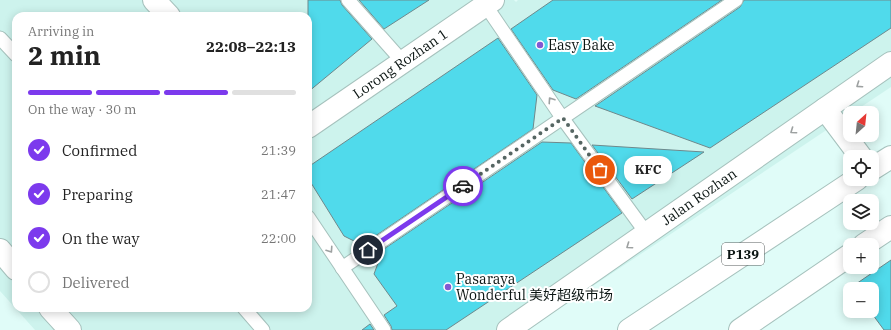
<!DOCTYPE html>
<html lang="en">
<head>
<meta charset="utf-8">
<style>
	body { margin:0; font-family:"IBM Plex Serif","Noto Sans SC",serif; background:#f2f2f2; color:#222; height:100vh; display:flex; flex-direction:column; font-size:15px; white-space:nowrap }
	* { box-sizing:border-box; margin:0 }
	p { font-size:13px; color:#767676 }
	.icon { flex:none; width:22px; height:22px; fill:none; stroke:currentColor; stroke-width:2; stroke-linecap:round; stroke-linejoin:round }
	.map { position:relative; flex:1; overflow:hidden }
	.details { position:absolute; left:12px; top:12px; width:300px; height:300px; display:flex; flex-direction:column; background:#fff; border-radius:12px; box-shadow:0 2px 10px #0003 }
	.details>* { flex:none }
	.needle { width:26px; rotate:27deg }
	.fabs { position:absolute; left:843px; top:106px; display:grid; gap:8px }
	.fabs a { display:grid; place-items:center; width:36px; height:36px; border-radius:8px; background:#fff; box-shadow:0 2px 10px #0003; font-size:20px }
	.pin { position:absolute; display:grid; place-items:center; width:34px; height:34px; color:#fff; margin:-17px; border:2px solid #fff; border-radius:50%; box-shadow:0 1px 4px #0007 }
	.courier { position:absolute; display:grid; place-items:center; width:40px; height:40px; margin:-20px; border:3px solid #7c3aed; border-radius:50%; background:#fff; color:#222; box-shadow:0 1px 5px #0007 }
	.bubble { position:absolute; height:28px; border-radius:12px; background:#fff; box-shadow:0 2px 10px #0003; font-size:13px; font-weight:700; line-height:28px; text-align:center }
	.headline em { font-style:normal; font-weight:700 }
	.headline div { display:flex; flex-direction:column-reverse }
	.headline { display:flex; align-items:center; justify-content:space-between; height:68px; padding:0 16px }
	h1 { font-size:26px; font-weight:700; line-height:30px }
	.bar { display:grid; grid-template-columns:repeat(4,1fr); gap:6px 4px; align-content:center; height:48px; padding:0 16px }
	.bar i { height:5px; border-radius:3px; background:#e0e0e0 }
	.bar .selected { background:#7c3aed }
	.bar p { grid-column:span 4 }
	ol { padding:0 16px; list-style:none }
	li { display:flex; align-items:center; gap:12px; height:44px }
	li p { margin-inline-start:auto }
	li .icon { padding:4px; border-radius:50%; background:#7c3aed; color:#fff; stroke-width:4 }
	li:last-child { color:#767676 }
	li i { width:22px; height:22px; border:2px solid #e0e0e0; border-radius:50% }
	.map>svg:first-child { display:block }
</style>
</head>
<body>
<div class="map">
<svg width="891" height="330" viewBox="0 0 891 330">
	<rect width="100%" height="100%" fill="#e0fcf8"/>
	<!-- built -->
	<path fill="#cdf3ed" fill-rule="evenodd" d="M0,0H514L516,2L518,0H891V87L527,330H35L0,291ZM16,16H308V308H16Z"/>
	<!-- building -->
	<g fill="#50daeb" stroke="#6e898c">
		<polygon points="308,0 340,0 342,5 372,39 308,92"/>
		<polygon points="359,0 429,0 384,29"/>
		<polygon points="553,0 722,0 576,99 553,90 511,29"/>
		<polygon points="744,0 891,0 891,28 710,148 595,106 740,7"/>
		<polygon points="498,38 537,95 533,129 362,245 344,236 308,178 308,167"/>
		<polygon points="542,142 571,143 622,213 446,330 392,330 391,326 384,315 397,306 374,274 381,255 378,253"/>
		<polygon points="592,145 704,152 632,199"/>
		<polygon points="891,260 891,330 884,330 870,311 872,311 872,289 855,289 853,286"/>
		<polygon points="370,324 374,330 362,330"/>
	</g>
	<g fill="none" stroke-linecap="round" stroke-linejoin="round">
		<!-- lane casing -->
		<g stroke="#a6c2bd" stroke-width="15">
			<g id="lane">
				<polyline points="348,0 403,62"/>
				<polyline points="486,6 563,119 647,234"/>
				<polyline points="0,38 16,55"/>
				<polyline points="308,217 384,330"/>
				<polyline points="342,268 736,0"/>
				<polyline points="244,308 263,330"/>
			</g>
		</g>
		<!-- street casing -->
		<g stroke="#a6c2bd" stroke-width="24">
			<g id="street">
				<polyline points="154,0 169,16"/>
				<polyline points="825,109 861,157"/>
				<path id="s1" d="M308,127L493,0"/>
				<polyline points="864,245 891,227"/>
				<polyline points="0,250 16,269"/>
				<polyline points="50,308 70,330"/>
				<path id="s2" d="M508,330L891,63"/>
				<polyline points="740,330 850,255"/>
			</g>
		</g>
		<!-- primary casing -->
		<g stroke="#a6c2bd" stroke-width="24">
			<g id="primary">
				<polyline points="872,169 891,157"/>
				<polyline points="629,330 857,179"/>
			</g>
		</g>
		<!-- lane -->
		<use href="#lane" stroke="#fff" stroke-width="13"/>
		<!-- street -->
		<use href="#street" stroke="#fff" stroke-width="22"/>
		<!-- primary -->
		<use href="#primary" stroke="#fff" stroke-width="22"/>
	</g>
	<!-- one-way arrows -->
	<defs><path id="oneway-chevron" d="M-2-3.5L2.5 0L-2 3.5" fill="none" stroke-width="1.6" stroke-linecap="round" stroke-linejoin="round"/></defs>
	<g stroke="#9da1a1">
		<use href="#oneway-chevron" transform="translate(859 85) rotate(146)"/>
		<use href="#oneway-chevron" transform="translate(551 100) rotate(-124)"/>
		<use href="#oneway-chevron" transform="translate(793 131) rotate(145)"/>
		<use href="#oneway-chevron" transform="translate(629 246) rotate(145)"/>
		<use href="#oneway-chevron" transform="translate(330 250) rotate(56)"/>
	</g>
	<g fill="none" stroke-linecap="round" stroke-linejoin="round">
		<!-- done -->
		<polyline stroke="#566663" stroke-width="4" stroke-dasharray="0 7.2" points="463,186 563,118 600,170"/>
		<!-- route -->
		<polyline stroke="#7c3aed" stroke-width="5" points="368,250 463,186"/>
	</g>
	<!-- markers -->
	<g fill="#8259d2" stroke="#fff" stroke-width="1.5">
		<circle cx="540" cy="45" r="4"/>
		<circle cx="448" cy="287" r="4"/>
	</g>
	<g text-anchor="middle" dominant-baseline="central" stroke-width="4" stroke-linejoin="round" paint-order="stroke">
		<!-- shield labels -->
		<rect fill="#fff" stroke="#545b5a" stroke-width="1" x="722" y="243" width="42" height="22" rx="3"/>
		<g font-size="13" font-weight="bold" fill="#0b1513">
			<text x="743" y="254">P139</text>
		</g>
		<!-- poi labels -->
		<g font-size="14" fill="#0b1513" stroke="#fff" text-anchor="start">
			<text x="548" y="45">Easy Bake</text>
			<text x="456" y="279">Pasaraya<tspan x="456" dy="16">Wonderful 美好超级市场</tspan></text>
		</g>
		<!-- street labels -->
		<g font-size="14" fill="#0b1513" stroke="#fff">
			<text stroke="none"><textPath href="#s1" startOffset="112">Lorong Rozhan 1</textPath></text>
			<text stroke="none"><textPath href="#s2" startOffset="233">Jalan Rozhan</textPath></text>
		</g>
	</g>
</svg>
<div class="fabs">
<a><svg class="needle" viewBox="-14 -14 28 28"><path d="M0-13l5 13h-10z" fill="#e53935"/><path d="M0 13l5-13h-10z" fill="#767676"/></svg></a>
<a><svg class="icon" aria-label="locate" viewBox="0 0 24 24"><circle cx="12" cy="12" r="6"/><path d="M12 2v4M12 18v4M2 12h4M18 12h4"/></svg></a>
<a><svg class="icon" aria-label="layers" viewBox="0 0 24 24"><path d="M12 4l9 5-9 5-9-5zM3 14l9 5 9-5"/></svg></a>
<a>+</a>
<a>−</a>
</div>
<div class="pin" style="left:600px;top:170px;background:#ea580c"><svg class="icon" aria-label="bag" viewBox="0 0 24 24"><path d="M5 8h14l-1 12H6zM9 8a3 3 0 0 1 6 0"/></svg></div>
<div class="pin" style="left:368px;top:250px;background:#1f2937"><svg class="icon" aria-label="home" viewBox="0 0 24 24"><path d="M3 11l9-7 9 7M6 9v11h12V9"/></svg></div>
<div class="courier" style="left:463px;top:186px"><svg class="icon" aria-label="car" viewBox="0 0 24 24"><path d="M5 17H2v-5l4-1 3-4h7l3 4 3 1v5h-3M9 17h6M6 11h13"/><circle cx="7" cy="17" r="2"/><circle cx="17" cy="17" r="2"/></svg></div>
<div class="bubble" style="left:624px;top:156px;width:48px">KFC</div>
<section class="details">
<div class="headline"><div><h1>2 min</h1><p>Arriving in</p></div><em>22:08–22:13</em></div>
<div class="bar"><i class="selected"></i><i class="selected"></i><i class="selected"></i><i></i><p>On the way · 30 m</p></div>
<ol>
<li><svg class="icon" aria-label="check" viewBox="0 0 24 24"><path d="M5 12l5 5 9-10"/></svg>Confirmed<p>21:39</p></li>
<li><svg class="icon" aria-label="check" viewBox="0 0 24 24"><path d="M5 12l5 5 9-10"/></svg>Preparing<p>21:47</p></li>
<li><svg class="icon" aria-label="check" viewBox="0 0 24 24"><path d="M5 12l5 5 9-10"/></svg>On the way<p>22:00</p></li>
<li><i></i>Delivered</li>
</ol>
</section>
</div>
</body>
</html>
